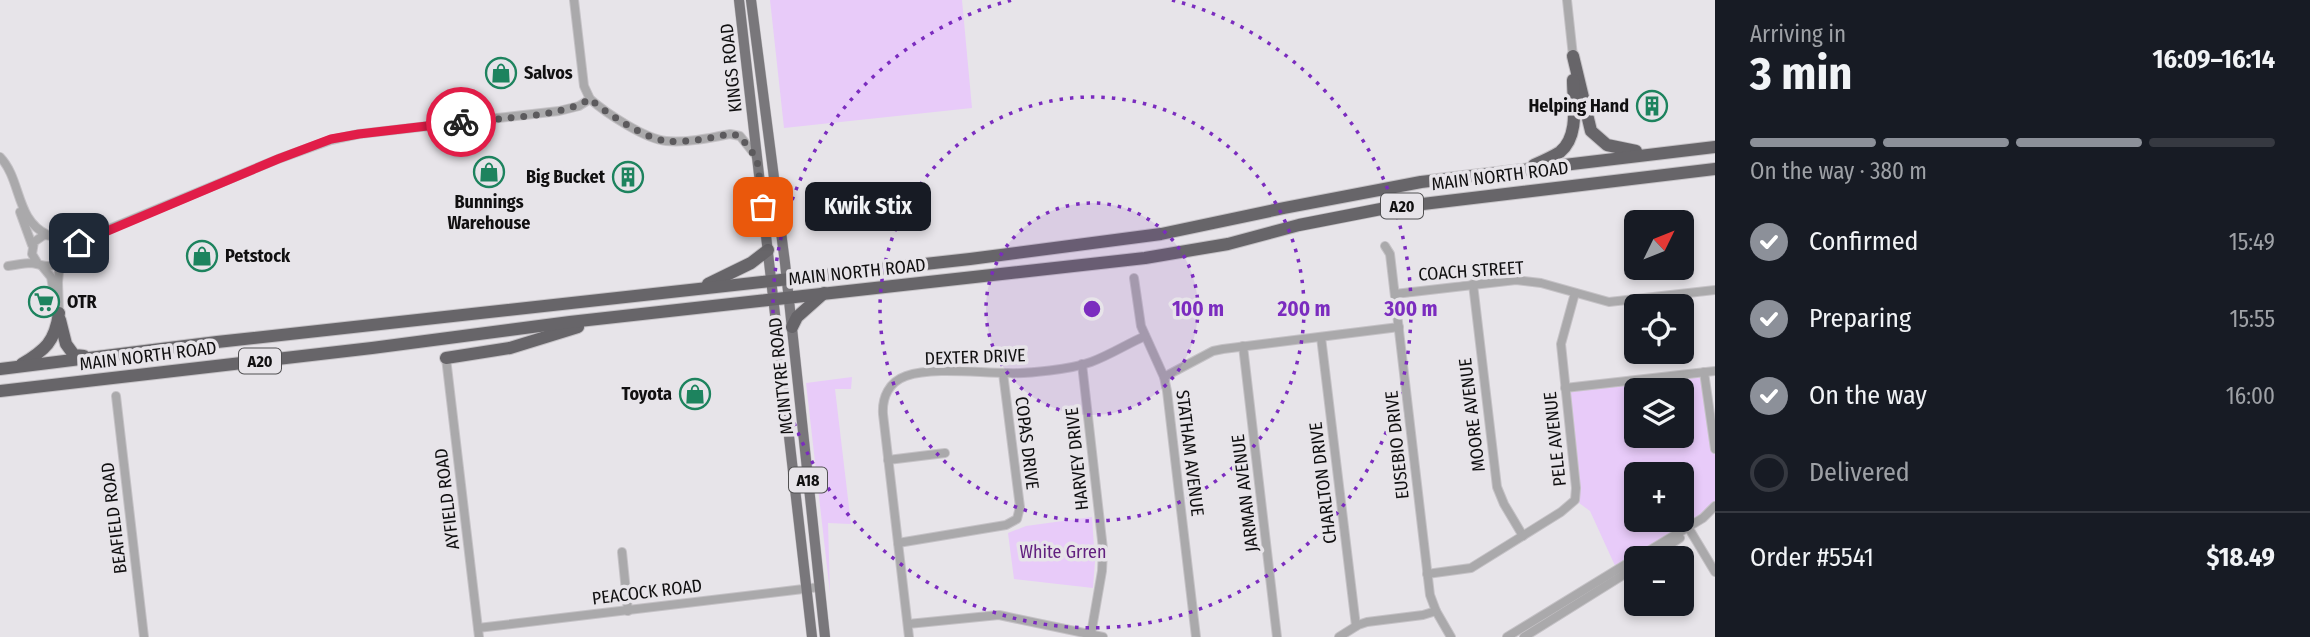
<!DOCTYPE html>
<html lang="en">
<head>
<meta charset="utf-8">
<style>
	body { margin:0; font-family:"Fira Sans Condensed",sans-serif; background:#242831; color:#f1f3f6; height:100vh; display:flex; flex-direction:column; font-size:26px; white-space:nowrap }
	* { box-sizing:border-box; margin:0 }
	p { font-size:23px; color:#9ea1a6 }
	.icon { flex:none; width:38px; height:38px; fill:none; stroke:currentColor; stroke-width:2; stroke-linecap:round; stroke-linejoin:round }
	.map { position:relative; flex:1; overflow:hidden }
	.panel { display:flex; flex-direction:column; background:#171b24; width:595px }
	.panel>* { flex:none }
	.needle { width:46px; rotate:47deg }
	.controls { position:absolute; left:1624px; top:210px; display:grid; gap:14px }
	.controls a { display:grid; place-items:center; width:70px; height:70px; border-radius:10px; background:#171b24; box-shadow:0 4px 10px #0003; font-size:35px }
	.pin { position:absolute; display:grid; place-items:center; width:60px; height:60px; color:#fff; margin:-30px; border-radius:14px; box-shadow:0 4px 10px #0006 }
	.courier { position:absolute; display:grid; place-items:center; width:70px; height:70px; margin:-35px; border:5px solid #e11d48; border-radius:50%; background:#fff; color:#222; box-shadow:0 2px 9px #0007 }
	.bubble { position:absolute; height:49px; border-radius:10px; background:#171b24; box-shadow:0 4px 10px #0003; font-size:23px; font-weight:700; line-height:49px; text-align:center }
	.summary em { font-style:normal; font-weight:700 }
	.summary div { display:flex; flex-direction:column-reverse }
	.summary { display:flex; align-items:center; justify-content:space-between; height:119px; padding:0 35px }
	h1 { font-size:46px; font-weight:700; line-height:52px }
	.bar { display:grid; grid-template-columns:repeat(4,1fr); gap:10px 7px; align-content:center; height:84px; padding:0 35px }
	.bar i { height:9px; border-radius:5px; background:#363941 }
	.bar .current { background:#8c9099 }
	.bar p { grid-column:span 4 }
	.line { display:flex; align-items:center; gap:18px; padding:0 35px; border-top:2px solid #363941 }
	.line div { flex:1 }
	ol { padding:0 35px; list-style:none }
	li { display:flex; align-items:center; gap:21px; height:77px }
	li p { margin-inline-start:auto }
	li .icon { padding:7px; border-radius:50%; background:#8c9099; color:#fff; stroke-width:4 }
	li:last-child { color:#9ea1a6 }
	li i { width:38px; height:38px; border:4px solid #363941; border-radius:50% }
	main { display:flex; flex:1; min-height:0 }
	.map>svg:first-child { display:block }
</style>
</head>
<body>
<main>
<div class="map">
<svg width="1715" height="637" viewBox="0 0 1715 637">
	<rect width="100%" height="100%" fill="#e7e4e9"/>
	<!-- green -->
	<g fill="#e8cbf9" fill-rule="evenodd">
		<polygon points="770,0 962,0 972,108 784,128"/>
		<path d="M1704,372L1715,449V506L1617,570L1590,511L1575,500L1565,388ZM1636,390H1682V436H1636ZM1636,474H1682V520H1636Z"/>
		<polygon points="852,377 851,389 835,389 851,524 828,523 830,593 806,383"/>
		<polygon points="1092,517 1095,561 1093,588 1014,579 1008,533 1026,526"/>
	</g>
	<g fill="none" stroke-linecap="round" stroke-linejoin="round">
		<!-- minor casing -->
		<g stroke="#c5c2c6" stroke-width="10">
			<g id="minor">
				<polyline points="574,0 584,86 590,99"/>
				<polyline points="1567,0 1573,56"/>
				<path d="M0,157C22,180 15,220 48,235"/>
				<polyline points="20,212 32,245"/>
				<path d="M57,238H79L99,233L278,159L331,140L359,134L559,111L579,106L590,99C606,113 645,139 666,141C686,143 710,138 730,134L740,136L756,156"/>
				<polyline points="1385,246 1390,254 1430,595 1436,611 1451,637"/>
				<polyline points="62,257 71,247 88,240"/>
				<path d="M8,266C16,265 23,263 31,263C41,264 50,270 58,262C71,250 58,235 44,235L34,242L32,254L38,264"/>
				<polyline points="42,266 51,277 54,293"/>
				<polyline points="1134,278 1141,326 1164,377 1167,391 1196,637"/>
				<polyline points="1473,284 1497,487 1504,504 1523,536"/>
				<polyline points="1395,294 1516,280 1541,283 1609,302 1715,290"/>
				<polyline points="59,313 58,282 60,261"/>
				<polyline points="1321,337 1356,626"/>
				<polyline points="1243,346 1277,637"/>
				<polyline points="446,358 479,637"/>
				<polyline points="1082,364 1103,549 1102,571 1091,634"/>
				<polyline points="1704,372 1715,449"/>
				<polyline points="1164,377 1213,351 1223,349 1399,327"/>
				<polyline points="1565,388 1715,371"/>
				<polyline points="116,396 144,637"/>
				<polyline points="888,460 945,453"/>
				<polyline points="1688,527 1715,572"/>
				<polyline points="898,543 1006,525 1017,519 1020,507 1003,373"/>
				<polyline points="622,552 628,611"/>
				<polyline points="1637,558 1703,518 1715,506"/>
				<polyline points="1650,558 1680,538"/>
				<polyline points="1427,574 1471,568 1561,512 1575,500 1576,488 1561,344 1575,293"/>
				<polyline points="908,624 999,615 1103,637"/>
				<polyline points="478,628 820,587"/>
				<path d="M909,637L883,414C882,397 889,382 906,376C933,367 978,373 1007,373C1028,374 1072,369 1091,362C1110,355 1127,344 1145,336"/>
				<polyline points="1339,637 1358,625 1367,622 1423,615 1436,611"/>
				<polyline points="1507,637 1636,558"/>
				<polyline points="1524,637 1636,567"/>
			</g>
		</g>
		<!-- major casing -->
		<g stroke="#c5c2c6" stroke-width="11">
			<g id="major">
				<polyline points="739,0 812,637"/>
				<polyline points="751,0 785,263 825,637"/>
			</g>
		</g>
		<!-- highway casing -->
		<g stroke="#c5c2c6" stroke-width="14">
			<g id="highway">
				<polyline points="1573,56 1591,131 1607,145 1636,151"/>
				<path d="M1534,165C1543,161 1552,157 1560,152C1580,136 1573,102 1573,80"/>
				<polyline points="708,284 751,263 768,250"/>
				<polyline points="60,320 66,344 74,355 84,356"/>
				<polyline points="792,327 797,317 824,293"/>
				<polyline points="446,358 510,348 578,327"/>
				<path d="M22,364C45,350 55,342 59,313"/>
				<polyline points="0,369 217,342 970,259 1161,234 1284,208 1421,182 1715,147"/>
				<polyline points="0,391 372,348 570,322 1145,258 1228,244 1299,225 1381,209 1715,169"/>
			</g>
		</g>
		<!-- minor -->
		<use href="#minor" stroke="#aaa9ab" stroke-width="8"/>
		<!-- major -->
		<use href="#major" stroke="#79777b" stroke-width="10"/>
		<!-- highway -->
		<use href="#highway" stroke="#676569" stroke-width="12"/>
	</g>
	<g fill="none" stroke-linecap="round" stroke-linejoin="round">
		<!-- done -->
		<path stroke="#5c5a5d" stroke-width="7" stroke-dasharray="0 12.6" d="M461,122C498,118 559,118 590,99C606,113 644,138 666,141C686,143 710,138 730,134L740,136L757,159L763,207"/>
		<!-- route -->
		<polyline stroke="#e11d48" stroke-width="9" points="79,243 278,159 331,139 359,134 461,122"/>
	</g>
	<!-- distance rings -->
	<circle cx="1092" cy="309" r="106" fill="#7b2cbf" fill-opacity=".12"/>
	<g fill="none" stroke="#7b2cbf" stroke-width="3.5" stroke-dasharray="3.5 7">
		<circle cx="1092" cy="309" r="106"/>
		<circle cx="1092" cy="309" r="212"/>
		<path d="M1172 0A319 319 0 1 1 1012 0"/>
	</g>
	<!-- icons -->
	<defs>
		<g id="shop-ring" transform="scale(1.575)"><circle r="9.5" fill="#e7e4e9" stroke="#1d835e" stroke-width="1.5"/><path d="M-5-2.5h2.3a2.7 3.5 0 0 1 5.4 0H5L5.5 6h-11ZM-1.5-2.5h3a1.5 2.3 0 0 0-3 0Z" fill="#1d835e"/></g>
		<g id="building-ring" transform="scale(1.575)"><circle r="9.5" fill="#e7e4e9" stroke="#1d835e" stroke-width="1.5"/><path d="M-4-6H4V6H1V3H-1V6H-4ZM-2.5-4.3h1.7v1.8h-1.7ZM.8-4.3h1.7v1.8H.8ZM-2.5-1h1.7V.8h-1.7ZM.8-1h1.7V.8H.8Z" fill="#1d835e"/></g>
		<g id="supermarket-ring" transform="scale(1.575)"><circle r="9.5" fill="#e7e4e9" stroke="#1d835e" stroke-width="1.5"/><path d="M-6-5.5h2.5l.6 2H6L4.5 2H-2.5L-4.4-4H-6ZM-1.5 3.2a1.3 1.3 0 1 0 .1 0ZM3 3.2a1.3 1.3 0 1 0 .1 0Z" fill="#1d835e"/></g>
	</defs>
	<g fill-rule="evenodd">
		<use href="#shop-ring" x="501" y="73"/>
		<use href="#building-ring" x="1652" y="106"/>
		<use href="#shop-ring" x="489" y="172"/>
		<use href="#building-ring" x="628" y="177"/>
		<use href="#shop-ring" x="202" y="256"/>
		<use href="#supermarket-ring" x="44" y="302"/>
		<use href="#shop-ring" x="695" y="394"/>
	</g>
	<g text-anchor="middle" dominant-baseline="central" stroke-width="7" stroke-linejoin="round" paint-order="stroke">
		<!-- shield labels -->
		<g fill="#e7e4e9" stroke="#515052" stroke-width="2">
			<rect x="1381" y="193.5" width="42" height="25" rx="5"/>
			<rect x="239" y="348.5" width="42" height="25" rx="5"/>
			<rect x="789" y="467.5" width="38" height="25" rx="5"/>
		</g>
		<g font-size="16" font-weight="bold" fill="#111011">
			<text x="1402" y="206">A20</text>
			<text x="260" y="361">A20</text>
			<text x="808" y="480">A18</text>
		</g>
		<!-- street labels -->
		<g font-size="18" fill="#111011" stroke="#e7e4e9">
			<text transform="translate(731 68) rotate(-96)">KINGS ROAD</text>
			<text transform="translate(1500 176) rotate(-7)">MAIN NORTH ROAD</text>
			<text transform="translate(1471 271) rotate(-4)">COACH STREET</text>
			<text transform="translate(857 272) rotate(-6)">MAIN NORTH ROAD</text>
			<text transform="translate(148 356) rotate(-7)">MAIN NORTH ROAD</text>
			<text transform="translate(975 357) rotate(-2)">DEXTER DRIVE</text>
			<text transform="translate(781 376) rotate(-96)">MCINTYRE ROAD</text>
			<text transform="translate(1472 415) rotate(-97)">MOORE AVENUE</text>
			<text transform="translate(1555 439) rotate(-96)">PELE AVENUE</text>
			<text transform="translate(1027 443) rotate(83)">COPAS DRIVE</text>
			<text transform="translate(1397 445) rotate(-96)">EUSEBIO DRIVE</text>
			<text transform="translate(1190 453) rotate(83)">STATHAM AVENUE</text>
			<text transform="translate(1077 459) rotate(-96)">HARVEY DRIVE</text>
			<text transform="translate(1323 483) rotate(-97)">CHARLTON DRIVE</text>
			<text transform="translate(1245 493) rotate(-97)">JARMAN AVENUE</text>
			<text transform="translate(447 499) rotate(-97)">AYFIELD ROAD</text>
			<text transform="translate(114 518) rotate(-97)">BEAFIELD ROAD</text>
			<text transform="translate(647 592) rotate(-7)">PEACOCK ROAD</text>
		</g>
		<!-- poi labels -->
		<g font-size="18" font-weight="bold" fill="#111011" stroke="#e7e4e9" text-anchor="start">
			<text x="524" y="73">Salvos</text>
			<text x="1629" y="106" text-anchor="end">Helping Hand</text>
			<text x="605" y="177" text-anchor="end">Big Bucket</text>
			<text x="489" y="202" text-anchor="middle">Bunnings<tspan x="489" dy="21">Warehouse</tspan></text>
			<text x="225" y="256">Petstock</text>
			<text x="67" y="302">OTR</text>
			<text x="672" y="394" text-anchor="end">Toyota</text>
		</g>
		<!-- park labels -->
		<g font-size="18" fill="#62207f" stroke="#e7e4e9">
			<text x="1063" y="552">White Grren</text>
		</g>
	</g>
	<circle cx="1092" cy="309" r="10" fill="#7b2cbf" stroke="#e7e4e9" stroke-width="3.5"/>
	<g font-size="21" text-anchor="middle" font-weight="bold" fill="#7b2cbf" stroke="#e7e4e9" stroke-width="7" stroke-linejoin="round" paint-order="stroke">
		<text x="1198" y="316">100 m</text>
		<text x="1304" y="316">200 m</text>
		<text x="1411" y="316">300 m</text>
	</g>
</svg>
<div class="controls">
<a><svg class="needle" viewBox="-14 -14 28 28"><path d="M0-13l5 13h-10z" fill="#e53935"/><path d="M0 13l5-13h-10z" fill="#9ea1a6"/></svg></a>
<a><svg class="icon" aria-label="locate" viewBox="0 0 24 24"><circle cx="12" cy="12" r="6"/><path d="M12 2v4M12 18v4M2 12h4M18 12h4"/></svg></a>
<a><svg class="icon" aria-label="layers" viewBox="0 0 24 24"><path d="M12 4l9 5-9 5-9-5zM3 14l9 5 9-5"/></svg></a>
<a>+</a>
<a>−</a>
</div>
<div class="pin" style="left:763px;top:207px;background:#ea580c"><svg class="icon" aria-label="bag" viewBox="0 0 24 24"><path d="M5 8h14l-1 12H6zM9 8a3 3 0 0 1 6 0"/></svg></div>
<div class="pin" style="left:79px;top:243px;background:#1f2937"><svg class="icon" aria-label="home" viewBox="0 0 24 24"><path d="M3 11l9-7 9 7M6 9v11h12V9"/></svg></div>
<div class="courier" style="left:461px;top:122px"><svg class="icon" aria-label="bike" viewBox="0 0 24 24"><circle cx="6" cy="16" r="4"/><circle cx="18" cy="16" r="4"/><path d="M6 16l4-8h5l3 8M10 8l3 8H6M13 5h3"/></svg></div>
<div class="bubble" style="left:805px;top:182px;width:126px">Kwik Stix</div>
</div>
<section class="panel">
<div class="summary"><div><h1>3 min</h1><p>Arriving in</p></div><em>16:09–16:14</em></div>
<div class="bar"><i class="current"></i><i class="current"></i><i class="current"></i><i></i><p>On the way · 380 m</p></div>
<ol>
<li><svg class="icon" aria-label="check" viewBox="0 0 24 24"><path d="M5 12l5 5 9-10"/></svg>Confirmed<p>15:49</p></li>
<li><svg class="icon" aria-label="check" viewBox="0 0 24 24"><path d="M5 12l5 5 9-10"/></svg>Preparing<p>15:55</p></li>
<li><svg class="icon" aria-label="check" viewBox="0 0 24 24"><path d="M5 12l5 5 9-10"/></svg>On the way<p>16:00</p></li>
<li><i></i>Delivered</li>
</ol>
<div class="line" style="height:91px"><div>Order #5541</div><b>$18.49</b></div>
</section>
</main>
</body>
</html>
